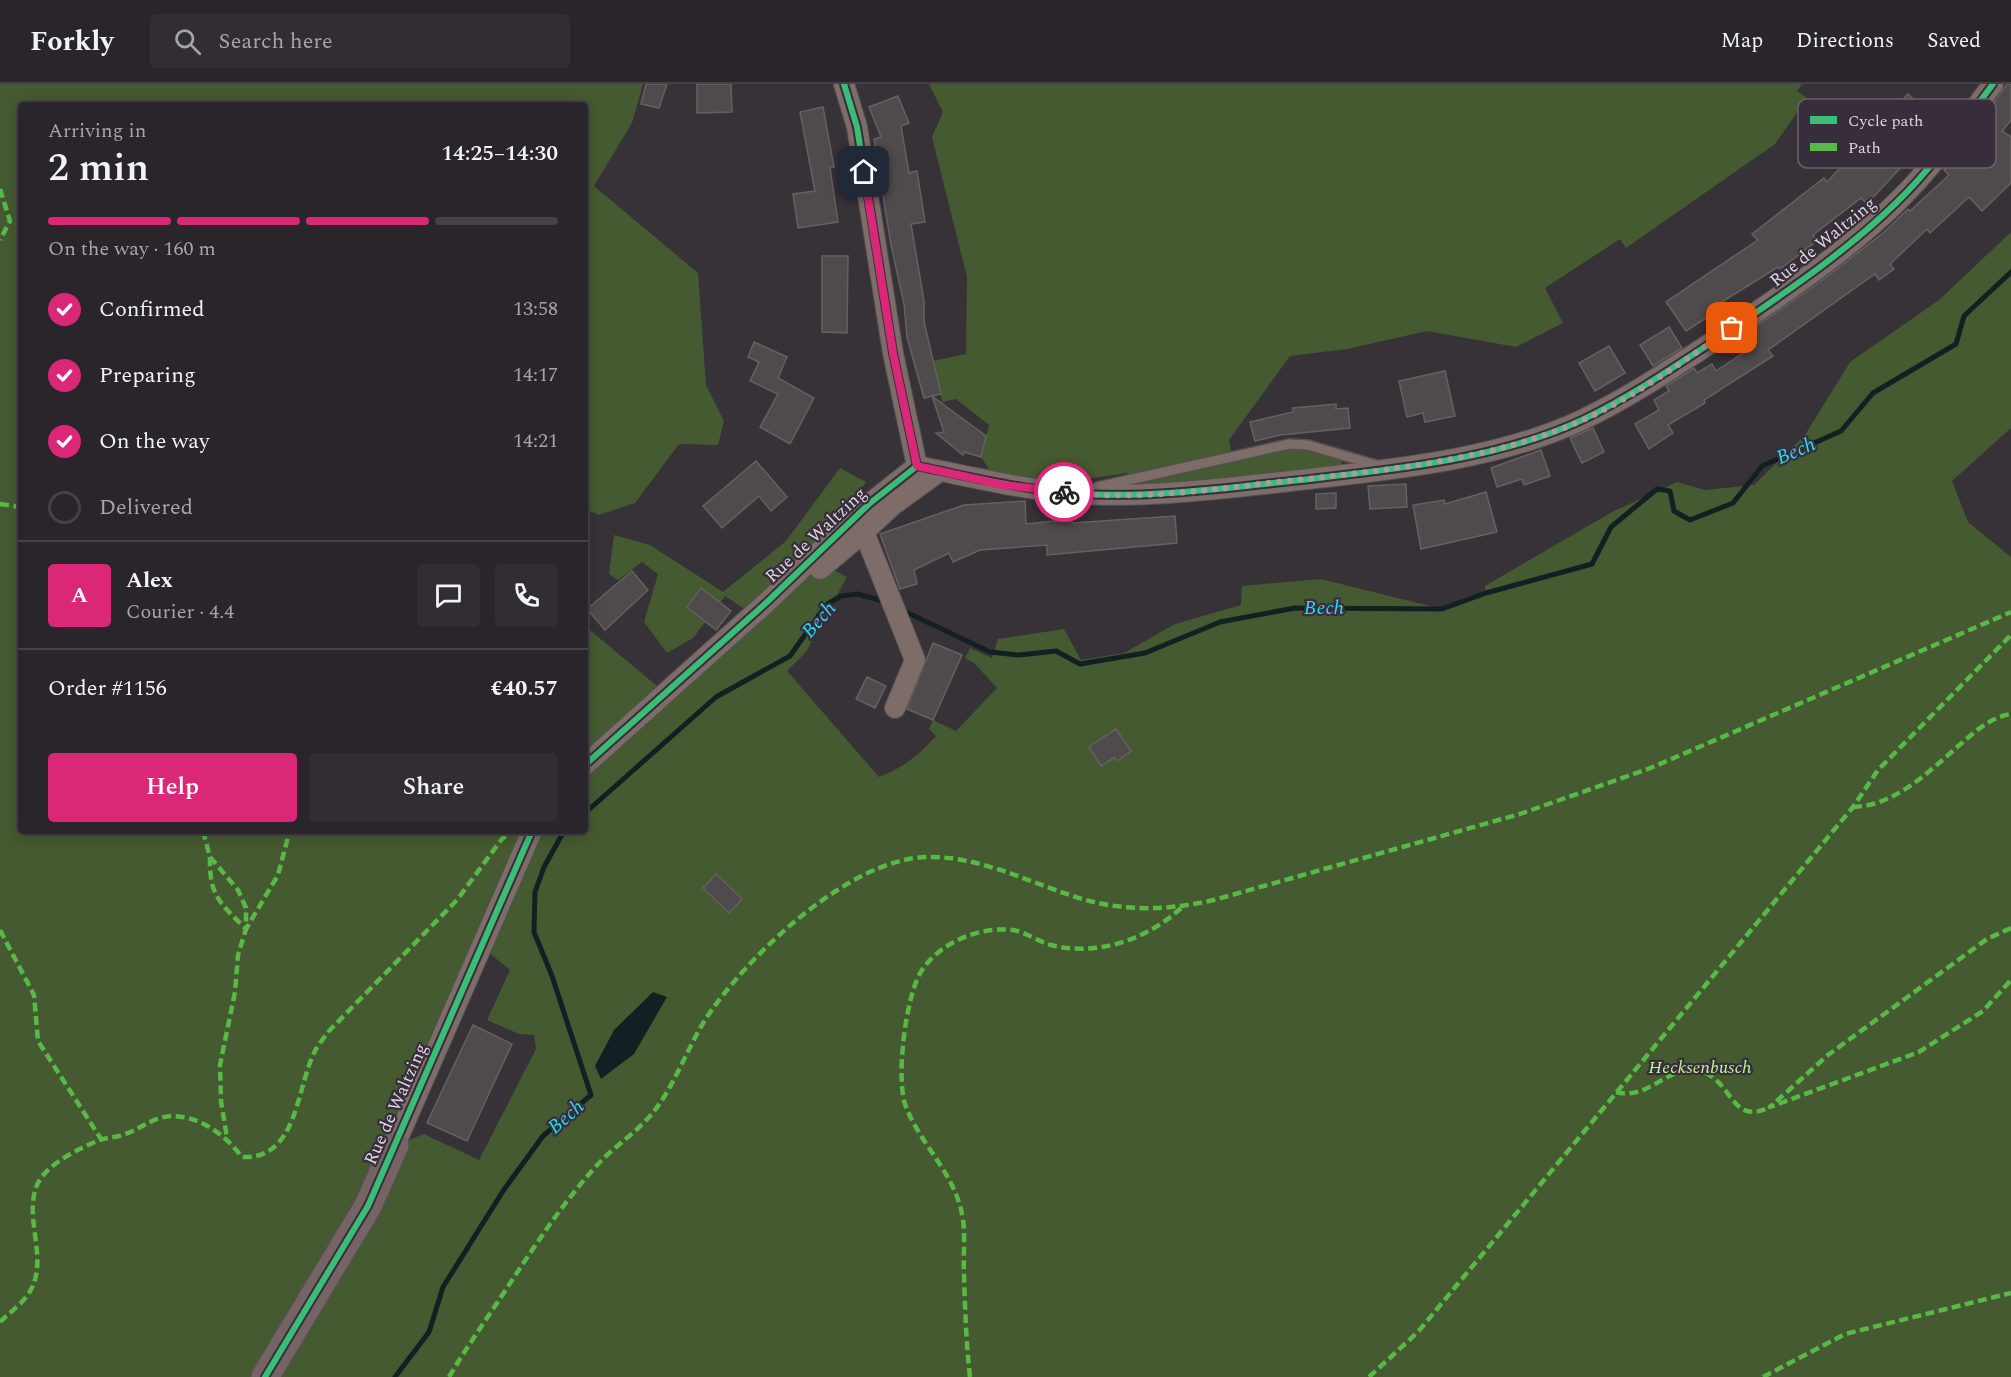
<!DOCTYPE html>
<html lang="en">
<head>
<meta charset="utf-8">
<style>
	body { margin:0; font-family:Spectral,serif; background:#312d32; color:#f1f3f6; height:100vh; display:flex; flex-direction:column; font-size:22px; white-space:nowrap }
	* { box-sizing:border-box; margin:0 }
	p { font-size:20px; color:#a5a5a8 }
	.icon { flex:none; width:33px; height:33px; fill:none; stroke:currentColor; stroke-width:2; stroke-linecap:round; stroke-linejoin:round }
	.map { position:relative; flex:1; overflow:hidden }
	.details { position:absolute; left:18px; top:18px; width:570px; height:732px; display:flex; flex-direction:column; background:#29252a; border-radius:6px; box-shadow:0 3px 15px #0003,0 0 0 2px #454247 }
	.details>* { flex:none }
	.pin { position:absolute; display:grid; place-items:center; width:51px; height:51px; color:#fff; margin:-26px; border-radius:12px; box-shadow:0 3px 9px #0006 }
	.courier { position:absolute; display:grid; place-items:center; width:60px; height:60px; margin:-30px; border:4px solid #db2777; border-radius:50%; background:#fff; color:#222; box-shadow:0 2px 8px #0007 }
	.headline em { font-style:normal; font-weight:600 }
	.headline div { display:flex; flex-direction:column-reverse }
	.headline { display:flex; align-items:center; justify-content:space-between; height:102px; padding:0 30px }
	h1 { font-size:39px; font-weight:600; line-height:45px }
	.bar { display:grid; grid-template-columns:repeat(4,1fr); gap:9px 6px; align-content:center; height:72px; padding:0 30px }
	.bar i { height:8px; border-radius:4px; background:#454247 }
	.bar .selected { background:#db2777 }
	.bar p { grid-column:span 4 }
	.line { display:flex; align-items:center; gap:15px; padding:0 30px; border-top:2px solid #454247 }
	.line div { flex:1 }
	.round { display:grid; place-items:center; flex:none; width:63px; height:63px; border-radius:6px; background:#312d32 }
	ol { padding:0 30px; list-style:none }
	li { display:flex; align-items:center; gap:18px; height:66px }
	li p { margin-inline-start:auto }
	li .icon { padding:6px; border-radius:50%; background:#db2777; color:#fff; stroke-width:4 }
	li:last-child { color:#a5a5a8 }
	li i { width:33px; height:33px; border:3px solid #454247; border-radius:50% }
	.button { display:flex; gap:12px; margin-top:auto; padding:12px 30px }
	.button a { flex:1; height:69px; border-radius:6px; background:#db2777; color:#fff; font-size:24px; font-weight:600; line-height:69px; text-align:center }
	.button a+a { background:#312d32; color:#f1f3f6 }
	header { display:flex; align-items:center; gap:36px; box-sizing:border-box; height:84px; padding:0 30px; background:#29252a; border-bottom:2px solid #454247 }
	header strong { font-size:28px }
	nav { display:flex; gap:33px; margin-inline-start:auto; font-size:21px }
	.search { width:420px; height:54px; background:#312d32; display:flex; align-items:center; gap:15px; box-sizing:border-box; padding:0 21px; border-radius:6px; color:#a5a5a8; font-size:22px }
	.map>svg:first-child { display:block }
</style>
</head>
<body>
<header>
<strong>Forkly</strong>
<div class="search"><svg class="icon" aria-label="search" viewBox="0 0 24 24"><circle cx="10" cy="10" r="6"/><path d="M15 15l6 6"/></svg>Search here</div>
<nav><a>Map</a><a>Directions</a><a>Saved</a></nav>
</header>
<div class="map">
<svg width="2011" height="1293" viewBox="0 0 2011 1293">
	<rect width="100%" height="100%" fill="#373138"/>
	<!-- green -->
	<g fill="#455a30" fill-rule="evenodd">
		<path d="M0,0H643L632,39L594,102L698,189L706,301L724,337L718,361L679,360L635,419L599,431L585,425V21H21V747H585V542L657,602L765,518L743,524L725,512L693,554L667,569L644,538L658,490L642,478L618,496L609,490L614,451L650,461L723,508L786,457L840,384L866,398L813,475L847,493L806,568L787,587L879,693C903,684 919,671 936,652L929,645L933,636L956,647L997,604L974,579L965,574L970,564L992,574L998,555L1064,545L1081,576L1124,569L1175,540L1241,521L1242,502L1321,495L1442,525L1485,509V502L1612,428L1677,398L1705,406L1754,401L1805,351L1850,278L1939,216L2011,148V344L1952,397L1968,438L2011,473V1293H0ZM482,863L510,886L487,936L519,950L534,951L536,965L479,1076L424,1050L396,1061Z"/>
		<polygon points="929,0 1802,0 1797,7 1807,14 1775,60 1626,164 1620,155 1545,204 1563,239 1516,263 1427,247 1347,265 1290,272 1229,356 1232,374 1289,360 1343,372 1341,383 1212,397 1132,402 1127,389 1066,398 992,390 981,373 989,341 956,315 942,318 933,277 966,270 967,193 932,53 943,28"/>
	</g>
	<!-- water -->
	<polygon fill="#132023" points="653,908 667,913 634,970 601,995 595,982 614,946"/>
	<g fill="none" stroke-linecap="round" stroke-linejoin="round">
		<!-- stream -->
		<g stroke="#132023" stroke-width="5">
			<polyline points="902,526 990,568 1019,571 1056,567 1080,580 1145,569 1220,538 1295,524 1442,525 1486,509 1592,480 1611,443 1657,405 1670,407 1674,427 1690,436 1733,419 1762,382 1841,347 1873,309 1956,260 1964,232 2011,188"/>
			<polyline points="585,729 716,613 790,572 826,521 841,512 858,510 886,518"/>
			<polyline points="395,1293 429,1248 443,1203 503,1107 543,1052 591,1011 552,892 534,848 535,808 544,783 564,747"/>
		</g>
	</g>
	<!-- building -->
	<g fill="#4f4a4b" stroke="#666161" stroke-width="1.5">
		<polygon points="646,0 667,0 659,24 641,20"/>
		<polygon points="697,0 731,0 732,28 697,29"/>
		<polygon points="2007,0 2011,0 2011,36 2002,47 2011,53 2011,99 1982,127 1969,113 1930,149 1927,145 1890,180 1894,185 1879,196 1875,190 1768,266 1773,272 1704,316 1705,319 1668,341 1673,349 1649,365 1635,340 1659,326 1654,316 1669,307 1666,302 1694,284 1697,289 1712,280 1716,287 1746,267 1738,255 1820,198 1883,149 1908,125 1910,127 1949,91 1944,86 1972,60 1968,57"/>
		<polygon points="1908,10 1940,41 1867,120 1861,114 1813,151 1817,157 1780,185 1778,183 1720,219 1723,223 1686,247 1666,218 1758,156 1752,150 1824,94 1827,98"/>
		<polygon points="898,12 909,39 901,42 909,89 917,87 925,138 911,140 924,217 924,238 941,310 932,312 986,352 981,373 964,368 963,371 936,349 944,348 932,312 924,314 907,253 904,220 891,161 874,55 881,53 869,23"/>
		<polygon points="823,23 834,83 830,84 838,138 798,144 793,110 815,107 800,28"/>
		<polygon points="822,172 848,172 847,249 822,248"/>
		<polygon points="1669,243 1682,264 1653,282 1640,261"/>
		<polygon points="754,258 787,273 778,294 814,314 790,360 760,343 778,310 750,297 759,278 748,273"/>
		<polygon points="1609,262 1625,289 1595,307 1579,279"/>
		<polygon points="1445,287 1455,332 1425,338 1423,329 1407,333 1399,297"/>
		<polygon points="1336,320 1336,325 1348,324 1350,344 1280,351 1255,357 1250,338 1293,328 1293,324"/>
		<polygon points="1593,344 1604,368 1582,379 1570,354"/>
		<polygon points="1541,366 1550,392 1524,401 1522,395 1497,403 1491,384"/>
		<polygon points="756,377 787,413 771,427 759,412 722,444 703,422"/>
		<polygon points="1406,400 1407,423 1370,425 1368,402"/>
		<polygon points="1486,408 1497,448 1421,465 1413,421 1444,416 1445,420"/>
		<polygon points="1336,409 1336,424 1316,425 1316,410"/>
		<polygon points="1025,417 1026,440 1072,435 1072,439 1175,432 1177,459 1047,471 1047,461 980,466 953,478 949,469 914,486 917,500 900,505 880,450 964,421"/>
		<polygon points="632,487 648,506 605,546 587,525"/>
		<polygon points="701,504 731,527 716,546 687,523"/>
		<polygon points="933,559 962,571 933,636 907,625"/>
		<polygon points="867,593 886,602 875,624 856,615"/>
		<polygon points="1116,645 1131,667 1117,677 1115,673 1101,682 1089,663"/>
		<polygon points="716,790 742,815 729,829 703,804"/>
		<polygon points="473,941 512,960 467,1057 427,1039"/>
	</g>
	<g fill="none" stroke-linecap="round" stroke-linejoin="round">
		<!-- lane casing -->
		<g stroke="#545055" stroke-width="12">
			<polyline id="lane" points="1097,403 1289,360 1308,361 1376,381"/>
		</g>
		<!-- street casing -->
		<g stroke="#545055" stroke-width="22">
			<g id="street">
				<polyline points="844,0 857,43 893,269 917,382"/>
				<polyline points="820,485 864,448"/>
				<polyline points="895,624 915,576 864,448 893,421 940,387"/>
				<path d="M585,681L767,518L869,420L917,382C967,392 1016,404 1067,409C1141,415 1218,405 1291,397C1387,386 1494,377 1582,336C1632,312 1677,281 1723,251C1783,210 1845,169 1897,118C1933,83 1963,40 1993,0"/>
				<polyline points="395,1061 532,747"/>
			</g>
		</g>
		<!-- secondary casing -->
		<g stroke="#545055" stroke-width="30">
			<polyline id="secondary" points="265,1293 368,1122 395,1061"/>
		</g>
		<!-- lane -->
		<use href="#lane" stroke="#7d6c68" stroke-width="9"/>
		<!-- street -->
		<use href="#street" stroke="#7d6c68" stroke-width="20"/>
		<!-- secondary -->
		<use href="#secondary" stroke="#756463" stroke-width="27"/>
		<!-- quiet -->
		<g stroke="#58b947" stroke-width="4.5" stroke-dasharray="9 4.5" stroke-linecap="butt">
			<polyline points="0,105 10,137 0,156"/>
			<polyline points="0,420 21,423"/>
			<path d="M1853,723C1898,721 1930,686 1963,658C1978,645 1992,633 2011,630"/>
			<polyline points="203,747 210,773 238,806 246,824 246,845 238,871 235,908 220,981 221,1017 227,1054"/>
			<path d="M210,773C209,812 220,819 246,845L278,791L288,753L293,747"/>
			<polyline points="2011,844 1987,855 1828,971 1770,1023 1919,968 1983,927 2011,896"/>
			<polyline points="0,846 34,911 38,957 101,1055"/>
			<path d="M1616,1008C1652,1018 1672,972 1708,990C1733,1004 1734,1041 1770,1023"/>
			<path d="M0,1238C9,1229 22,1220 29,1209C50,1176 23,1135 37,1101C46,1080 80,1064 100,1056C107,1053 115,1054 122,1051C140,1046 153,1032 173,1032C202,1033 225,1051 242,1073C298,1076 296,1004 315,967C318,961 324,954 328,948L457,816L501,756L511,747"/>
			<path d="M449,1293C466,1264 486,1236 505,1207C534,1163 563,1118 599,1079C616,1061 640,1046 655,1026C675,1000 687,965 705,936C745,874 851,772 930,773C981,773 1026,797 1073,812C1120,828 1166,827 1214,816L1520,730L1653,683L2011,528"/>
			<path d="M970,1293C966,1258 965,1224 964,1189C963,1170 966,1149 962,1130C954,1089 921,1061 906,1023C895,996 906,909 922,886C941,858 980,842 1013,846C1026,848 1039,858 1051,861C1097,873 1148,855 1181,824"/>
			<polyline points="1369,1293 1418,1248 1853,723 1878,686 2011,551"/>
			<polyline points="1763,1293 1845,1250 2011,1209"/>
		</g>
		<!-- cycleway casing -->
		<g stroke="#382e3b" stroke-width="10">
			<g id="cycleway">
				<polyline points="844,0 857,43 893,269 917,382"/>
				<path d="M585,681L767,518L869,420L917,382C967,392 1016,404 1067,409C1141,415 1218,405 1291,397C1387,386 1494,377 1582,336C1632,312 1677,281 1723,251C1783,210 1845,169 1897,118C1933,83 1963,40 1993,0"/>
				<polyline points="265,1293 368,1122 532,747"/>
			</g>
		</g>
		<!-- cycleway -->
		<use href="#cycleway" stroke="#3abd76" stroke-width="6"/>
	</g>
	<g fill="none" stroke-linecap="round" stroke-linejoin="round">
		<!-- done -->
		<path stroke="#a49da5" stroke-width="6" stroke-dasharray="0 10.8" d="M1064,408C1134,417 1209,406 1278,398C1379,387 1486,378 1581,337C1635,313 1683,277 1732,244"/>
		<!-- route -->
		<polyline stroke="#db2777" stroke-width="8" points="864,88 893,269 917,382 1003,401 1064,408"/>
	</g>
	<g text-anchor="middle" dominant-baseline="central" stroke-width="4.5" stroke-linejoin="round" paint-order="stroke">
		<!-- street labels -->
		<g font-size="18" fill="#ded7e0" stroke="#382e3b">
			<text transform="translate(1823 158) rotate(-39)">Rue de Waltzing</text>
			<text transform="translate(816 451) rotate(-43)">Rue de Waltzing</text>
			<text transform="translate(396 1020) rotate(-66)">Rue de Waltzing</text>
		</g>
		<!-- park labels -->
		<g font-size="18" font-style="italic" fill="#c2f693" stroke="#382e3b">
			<text x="1700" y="983">Hecksenbusch</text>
		</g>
		<!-- water labels -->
		<g font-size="20" font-style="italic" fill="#25ddf8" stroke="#382e3b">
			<text transform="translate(1796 367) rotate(-23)">Bech</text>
			<text x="1324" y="524">Bech</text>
			<text transform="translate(819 536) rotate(-49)">Bech</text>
			<text transform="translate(566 1033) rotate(-41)">Bech</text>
		</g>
	</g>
	<!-- legend -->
	<rect x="1798" y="15" width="198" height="69" rx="9" fill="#382e3b" stroke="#6a616d" stroke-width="1.5"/>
	<rect x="1810" y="32" width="27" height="8" fill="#3abd76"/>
	<rect x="1810" y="59" width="27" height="8" fill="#58b947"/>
	<g font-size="16" fill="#ded7e0">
		<text x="1848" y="42">Cycle path</text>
		<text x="1848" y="69">Path</text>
	</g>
</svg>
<div class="pin" style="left:1732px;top:244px;background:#ea580c"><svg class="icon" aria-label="bag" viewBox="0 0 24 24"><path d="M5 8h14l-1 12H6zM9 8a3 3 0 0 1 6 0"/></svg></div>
<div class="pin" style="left:864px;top:88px;background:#1f2937"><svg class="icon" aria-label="home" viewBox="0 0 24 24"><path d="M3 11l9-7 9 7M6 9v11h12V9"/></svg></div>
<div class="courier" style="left:1064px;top:408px"><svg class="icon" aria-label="bike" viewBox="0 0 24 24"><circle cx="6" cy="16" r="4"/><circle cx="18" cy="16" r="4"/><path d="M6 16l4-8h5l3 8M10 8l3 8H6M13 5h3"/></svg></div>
<section class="details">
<div class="headline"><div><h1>2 min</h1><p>Arriving in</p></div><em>14:25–14:30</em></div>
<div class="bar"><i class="selected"></i><i class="selected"></i><i class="selected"></i><i></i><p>On the way · 160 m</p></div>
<ol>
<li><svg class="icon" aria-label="check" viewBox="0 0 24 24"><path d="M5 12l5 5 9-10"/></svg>Confirmed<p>13:58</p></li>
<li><svg class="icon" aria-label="check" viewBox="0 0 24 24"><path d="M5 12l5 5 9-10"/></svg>Preparing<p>14:17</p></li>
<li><svg class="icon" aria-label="check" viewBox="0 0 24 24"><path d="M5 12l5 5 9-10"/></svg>On the way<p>14:21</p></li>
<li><i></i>Delivered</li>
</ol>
<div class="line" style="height:108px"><b class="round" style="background:#db2777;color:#fff">A</b><div><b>Alex</b><p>Courier · 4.4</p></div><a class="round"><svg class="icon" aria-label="chat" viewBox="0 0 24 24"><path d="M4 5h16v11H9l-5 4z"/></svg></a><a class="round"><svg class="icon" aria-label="phone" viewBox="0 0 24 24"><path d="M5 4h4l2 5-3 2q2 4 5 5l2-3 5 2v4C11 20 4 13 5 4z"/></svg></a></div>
<div class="line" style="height:78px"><div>Order #1156</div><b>€40.57</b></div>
<div class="button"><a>Help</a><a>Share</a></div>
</section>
</div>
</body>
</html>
